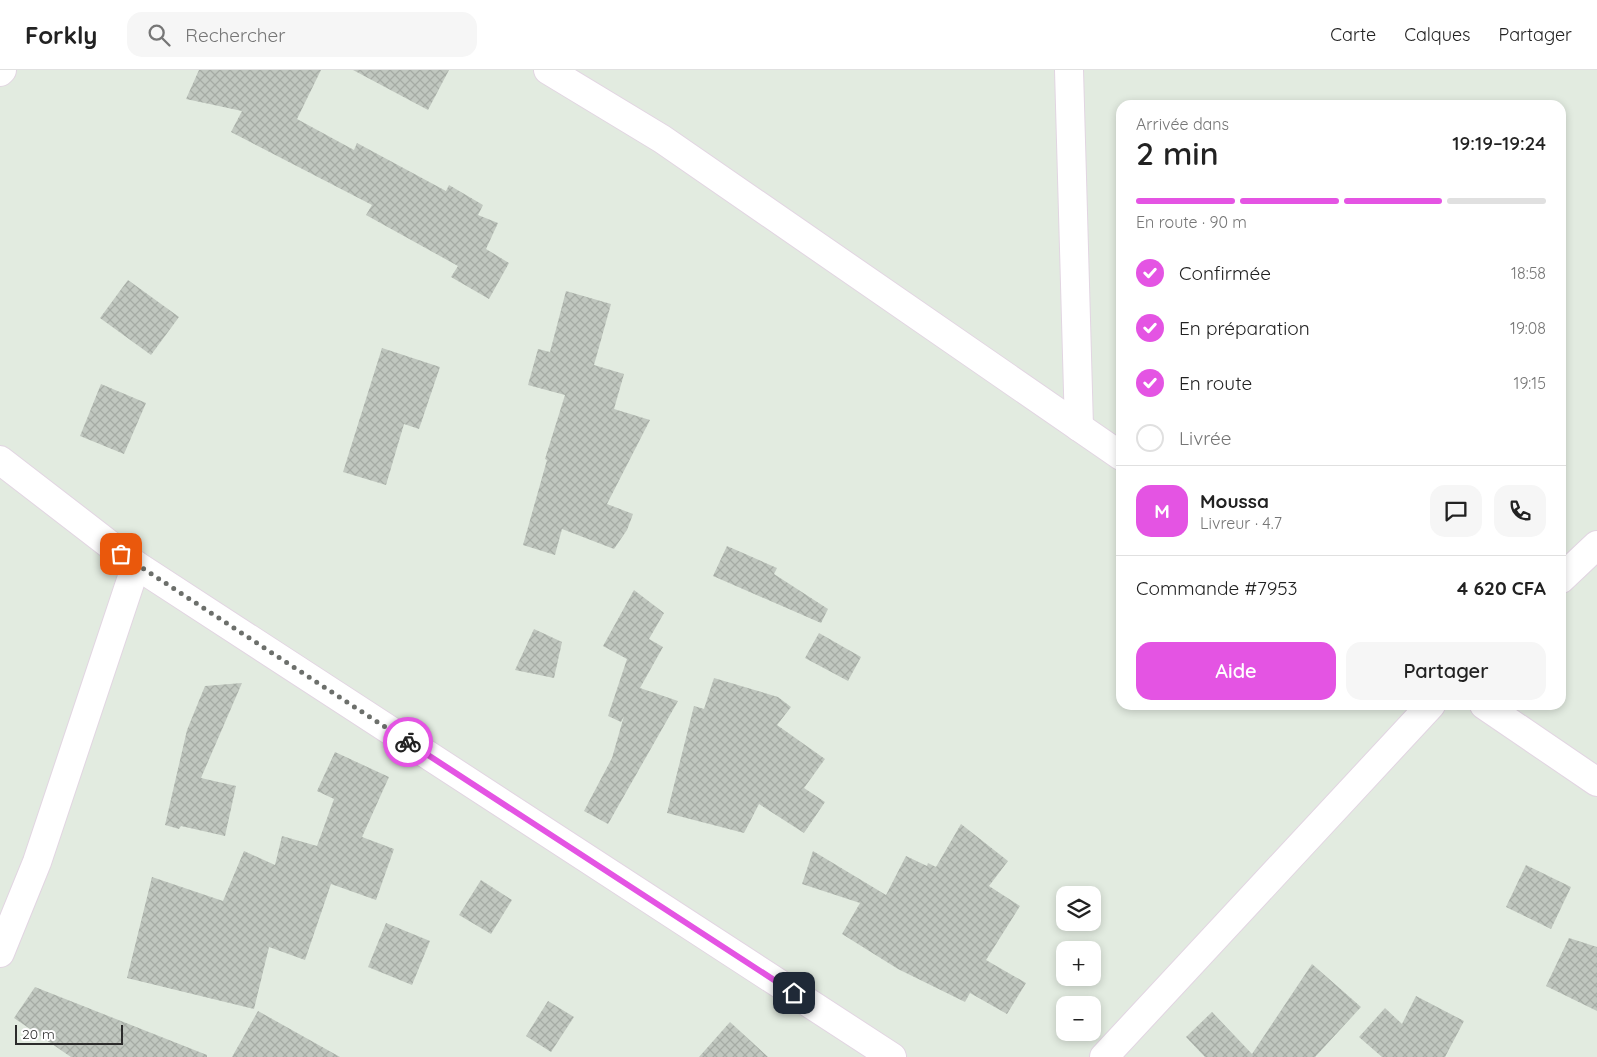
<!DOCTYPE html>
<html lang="fr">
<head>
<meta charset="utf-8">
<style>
	body { margin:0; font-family:Quicksand,sans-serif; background:#f6f6f6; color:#222; height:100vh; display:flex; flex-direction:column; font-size:19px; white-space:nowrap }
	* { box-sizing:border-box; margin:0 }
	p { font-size:16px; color:#767676 }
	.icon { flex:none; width:28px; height:28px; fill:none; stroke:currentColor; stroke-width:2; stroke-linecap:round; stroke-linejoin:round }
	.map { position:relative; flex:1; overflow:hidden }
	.details { position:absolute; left:1116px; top:30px; width:450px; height:610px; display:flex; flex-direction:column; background:#fff; border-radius:15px; box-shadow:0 2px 8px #0003 }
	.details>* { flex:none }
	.fabs { position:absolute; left:1056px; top:816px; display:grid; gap:10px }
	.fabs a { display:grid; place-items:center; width:45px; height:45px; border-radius:10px; background:#fff; box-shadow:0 2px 8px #0003; font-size:25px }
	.scale { position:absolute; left:15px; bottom:12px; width:108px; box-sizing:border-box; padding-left:5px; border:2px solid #2c2c2c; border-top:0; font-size:14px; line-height:18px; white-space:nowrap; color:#2c2c2c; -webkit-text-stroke:4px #fff; paint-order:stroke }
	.pin { position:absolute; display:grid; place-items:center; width:42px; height:42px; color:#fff; margin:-21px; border-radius:10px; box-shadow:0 2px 8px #0006 }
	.courier { position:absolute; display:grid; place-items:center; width:50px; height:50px; margin:-25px; border:4px solid #e454e3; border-radius:50%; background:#fff; color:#222; box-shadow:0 1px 6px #0007 }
	.head em { font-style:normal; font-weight:600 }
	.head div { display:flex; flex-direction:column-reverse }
	.head { display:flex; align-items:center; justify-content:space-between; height:85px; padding:0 20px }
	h1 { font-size:32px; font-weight:600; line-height:38px }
	.bar { display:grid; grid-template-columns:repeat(4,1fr); gap:8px 5px; align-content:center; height:60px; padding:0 20px }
	.bar i { height:6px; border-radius:4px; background:#e0e0e0 }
	.bar .on { background:#e454e3 }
	.bar p { grid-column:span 4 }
	.line { display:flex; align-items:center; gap:12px; padding:0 20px; border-top:1px solid #e0e0e0 }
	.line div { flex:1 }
	.round { display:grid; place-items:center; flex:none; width:52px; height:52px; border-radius:15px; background:#f6f6f6 }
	ol { padding:0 20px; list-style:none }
	li { display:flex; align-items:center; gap:15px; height:55px }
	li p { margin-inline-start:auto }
	li .icon { padding:5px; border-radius:50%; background:#e454e3; color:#fff; stroke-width:4 }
	li:last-child { color:#767676 }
	li i { width:28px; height:28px; border:2px solid #e0e0e0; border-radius:50% }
	.action { display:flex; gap:10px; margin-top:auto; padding:10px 20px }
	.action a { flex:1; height:58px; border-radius:15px; background:#e454e3; color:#fff; font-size:20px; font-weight:600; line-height:58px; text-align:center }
	.action a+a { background:#f6f6f6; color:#222 }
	header { display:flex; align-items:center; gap:30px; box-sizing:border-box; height:70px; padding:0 25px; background:#fff; border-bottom:1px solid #e0e0e0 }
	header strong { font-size:24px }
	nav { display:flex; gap:28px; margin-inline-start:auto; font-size:18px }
	.search { width:350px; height:45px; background:#f6f6f6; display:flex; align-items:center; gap:12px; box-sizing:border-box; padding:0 18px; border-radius:15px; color:#767676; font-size:19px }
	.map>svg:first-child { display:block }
</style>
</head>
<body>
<header>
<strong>Forkly</strong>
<div class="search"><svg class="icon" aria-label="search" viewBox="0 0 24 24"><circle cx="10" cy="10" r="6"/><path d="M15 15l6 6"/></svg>Rechercher</div>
<nav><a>Carte</a><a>Calques</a><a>Partager</a></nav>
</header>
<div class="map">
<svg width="1597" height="987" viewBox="0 0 1597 987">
	<defs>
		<pattern id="building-cross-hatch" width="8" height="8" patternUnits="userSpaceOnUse" patternTransform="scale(1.25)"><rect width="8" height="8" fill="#c0c7bf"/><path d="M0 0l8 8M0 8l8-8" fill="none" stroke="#a5aba4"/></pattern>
	</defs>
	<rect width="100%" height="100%" fill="#e2ebe0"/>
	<!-- building -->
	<g fill="url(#building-cross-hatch)">
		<polygon points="199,0 321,0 297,49 354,80 357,73 446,121 449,115 483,135 478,145 498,153 486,179 509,193 489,229 451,207 458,196 366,145 372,135 231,62 242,41 186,29"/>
		<polygon points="353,0 449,0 428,40"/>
		<polygon points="128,210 179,247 151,285 100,248"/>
		<polygon points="566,221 611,234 594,295 624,304 614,339 650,350 607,434 633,444 627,460 614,479 562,459 555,485 523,475 547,390 545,389 565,325 528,315 538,279 550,282"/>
		<polygon points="382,278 440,297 419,359 404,354 386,415 343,402"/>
		<polygon points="101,314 146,333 124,384 80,366"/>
		<polygon points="727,476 777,498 774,504 828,539 821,553 713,506"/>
		<polygon points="634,520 664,543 649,569 663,577 640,618 678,631 608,754 584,741 612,688 624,646 621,652 608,646 627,589 603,576"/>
		<polygon points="534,559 562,572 554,608 515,600"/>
		<polygon points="819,563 861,587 848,611 805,588"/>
		<polygon points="714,608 778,627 791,637 777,655 825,689 804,718 825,732 804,763 759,734 744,763 667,743 694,636 704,639"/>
		<polygon points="242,613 201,708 236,716 225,766 181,756 179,759 165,755 187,660 205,616"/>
		<polygon points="335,682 389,707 362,767 394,779 376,830 331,814 305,890 269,877 254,939 127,908 152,807 223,831 244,781 275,795 282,766 317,776 334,729 317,721"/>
		<polygon points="961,754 1008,791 989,816 1020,836 986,890 1026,913 1007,944 970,923 965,932 898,899 842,864 860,833 802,814 813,781 886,825 906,786 927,796 928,793 936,797"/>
		<polygon points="1526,795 1571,817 1551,859 1506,837"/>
		<polygon points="481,810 512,830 491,864 459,845"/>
		<polygon points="386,853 430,871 412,915 368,897"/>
		<polygon points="1569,868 1597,877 1597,941 1546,916"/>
		<polygon points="1312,894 1361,937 1315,987 1205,987 1186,967 1212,942 1252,984"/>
		<polygon points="35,917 207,985 207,987 71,987 14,948"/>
		<polygon points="1416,926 1464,951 1445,987 1382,987 1359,967 1385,938 1402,954"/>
		<polygon points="548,931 574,947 551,982 526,966"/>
		<polygon points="258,941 340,987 232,987"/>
		<polygon points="730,952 768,987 699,987"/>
	</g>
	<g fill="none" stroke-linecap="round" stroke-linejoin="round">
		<!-- street casing -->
		<g stroke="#e2d5e2" stroke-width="30">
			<g id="street">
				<polyline points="548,0 662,69 1121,386"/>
				<polyline points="1069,0 1079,357"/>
				<polyline points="0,2 2,0"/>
				<polyline points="0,390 136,495 892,987"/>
				<polyline points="1561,509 1597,475"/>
				<polyline points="1484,635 1597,712"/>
				<polyline points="0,883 37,792 136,495"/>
				<polyline points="1104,987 1431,635"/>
			</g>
		</g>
		<!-- street -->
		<use href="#street" stroke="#fff" stroke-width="28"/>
	</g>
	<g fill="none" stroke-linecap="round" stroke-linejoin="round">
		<!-- done -->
		<polyline stroke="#6c6f6b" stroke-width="5" stroke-dasharray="0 9" points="121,484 408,672"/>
		<!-- route -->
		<polyline stroke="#e454e3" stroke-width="6" points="408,672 794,923"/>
	</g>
</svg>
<div class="fabs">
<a><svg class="icon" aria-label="layers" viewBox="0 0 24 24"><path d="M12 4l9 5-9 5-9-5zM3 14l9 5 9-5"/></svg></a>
<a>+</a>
<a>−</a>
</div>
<div class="scale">20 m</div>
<div class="pin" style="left:121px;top:484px;background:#ea580c"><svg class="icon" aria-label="bag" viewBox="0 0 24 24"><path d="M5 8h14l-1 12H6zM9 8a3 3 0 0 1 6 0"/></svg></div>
<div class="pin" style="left:794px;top:923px;background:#1f2937"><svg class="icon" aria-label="home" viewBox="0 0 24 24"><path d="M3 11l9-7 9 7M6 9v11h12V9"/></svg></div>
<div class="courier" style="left:408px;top:672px"><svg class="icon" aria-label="bike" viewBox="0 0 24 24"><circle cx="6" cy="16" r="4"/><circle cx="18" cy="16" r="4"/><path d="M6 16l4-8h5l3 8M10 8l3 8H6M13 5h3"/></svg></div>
<section class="details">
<div class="head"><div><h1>2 min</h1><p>Arrivée dans</p></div><em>19:19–19:24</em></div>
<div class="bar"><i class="on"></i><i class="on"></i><i class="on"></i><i></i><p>En route · 90 m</p></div>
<ol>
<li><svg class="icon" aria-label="check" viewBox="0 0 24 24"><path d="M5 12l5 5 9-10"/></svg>Confirmée<p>18:58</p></li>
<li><svg class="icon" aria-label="check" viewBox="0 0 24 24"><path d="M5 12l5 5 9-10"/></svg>En préparation<p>19:08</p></li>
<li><svg class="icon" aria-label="check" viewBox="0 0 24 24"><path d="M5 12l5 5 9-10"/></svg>En route<p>19:15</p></li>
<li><i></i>Livrée</li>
</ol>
<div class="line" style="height:90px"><b class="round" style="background:#e454e3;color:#fff">M</b><div><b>Moussa</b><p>Livreur · 4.7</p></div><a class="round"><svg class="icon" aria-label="chat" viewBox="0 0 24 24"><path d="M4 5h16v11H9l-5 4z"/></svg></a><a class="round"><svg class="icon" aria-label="phone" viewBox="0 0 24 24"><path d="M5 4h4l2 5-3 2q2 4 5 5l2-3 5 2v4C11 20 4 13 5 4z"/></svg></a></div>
<div class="line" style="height:65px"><div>Commande #7953</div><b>4 620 CFA</b></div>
<div class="action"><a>Aide</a><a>Partager</a></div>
</section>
</div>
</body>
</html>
